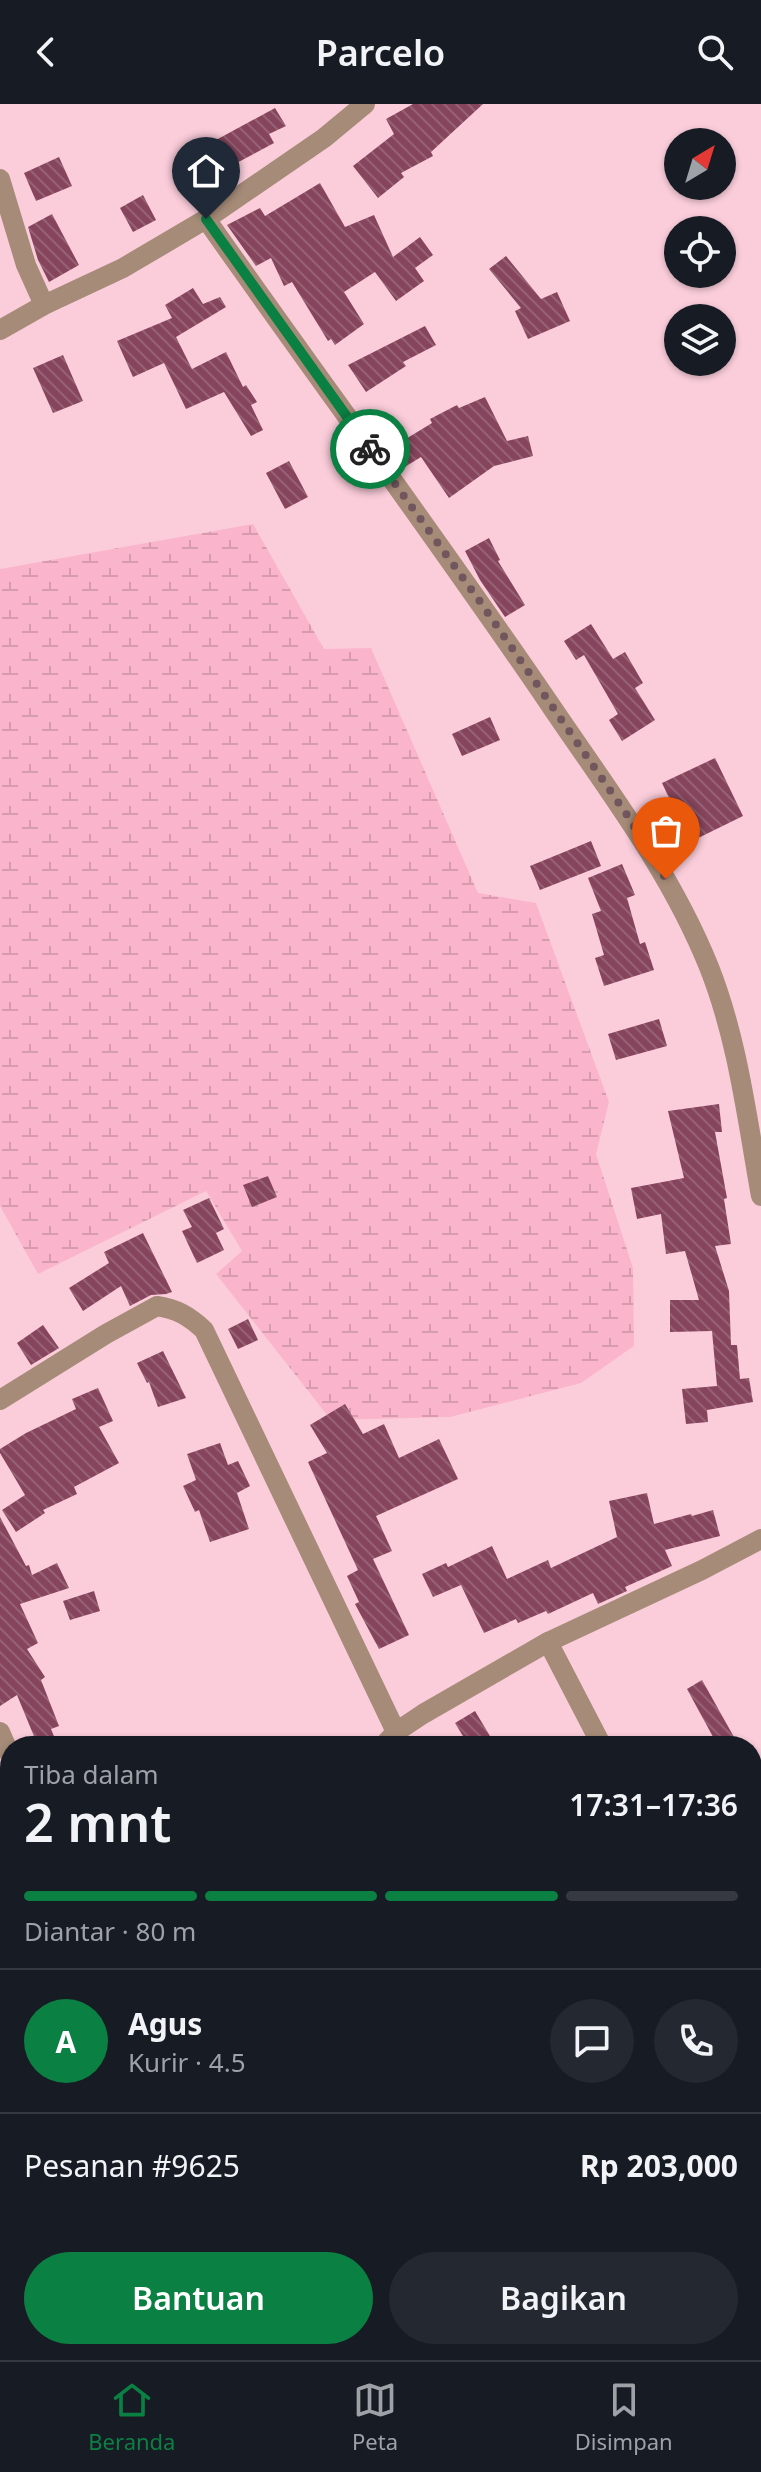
<!DOCTYPE html>
<html lang="id">
<head>
<meta charset="utf-8">
<style>
	body { margin:0; font-family:"Noto Sans",sans-serif; background:#242831; color:#f1f3f6; height:100vh; display:flex; flex-direction:column; font-size:30px; white-space:nowrap }
	* { box-sizing:border-box; margin:0 }
	p { font-size:26px; color:#9ea1a6 }
	.icon { flex:none; width:44px; height:44px; fill:none; stroke:currentColor; stroke-width:2; stroke-linecap:round; stroke-linejoin:round }
	.map { position:relative; flex:1; overflow:hidden }
	.side { position:absolute; left:0px; top:1632px; width:762px; height:624px; display:flex; flex-direction:column; background:#171b24; border-radius:32px 32px 0 0; box-shadow:0 2px 6px #0004 }
	.side>* { flex:none }
	.needle { width:52px; rotate:38deg }
	.fabs { position:absolute; left:664px; top:24px; display:grid; gap:16px }
	.fabs a { display:grid; place-items:center; width:72px; height:72px; border-radius:50%; background:#171b24; box-shadow:0 2px 6px #0004; font-size:40px }
	.pin { position:absolute; display:grid; place-items:center; width:68px; height:68px; color:#fff; margin:-82px -34px; border-radius:50% 50% 50% 0; rotate:-45deg; box-shadow:0 0 8px #0007 }
	.pin .icon { rotate:45deg }
	.courier { position:absolute; display:grid; place-items:center; width:80px; height:80px; margin:-40px; border:6px solid #0b8043; border-radius:50%; background:#fff; color:#222; box-shadow:0 2px 10px #0007 }
	.summary em { font-style:normal; font-weight:600 }
	.summary div { display:flex; flex-direction:column-reverse }
	.summary { display:flex; align-items:center; justify-content:space-between; height:136px; padding:0 24px }
	h1 { font-size:52px; font-weight:600; line-height:60px }
	.bar { display:grid; grid-template-columns:repeat(4,1fr); gap:12px 8px; align-content:center; height:96px; padding:0 24px }
	.bar i { height:10px; border-radius:6px; background:#363941 }
	.bar .current { background:#0b8043 }
	.bar p { grid-column:span 4 }
	.line { display:flex; align-items:center; gap:20px; padding:0 24px; border-top:2px solid #363941 }
	.line div { flex:1 }
	.round { display:grid; place-items:center; flex:none; width:84px; height:84px; border-radius:42px; background:#242831 }
	.action { display:flex; gap:16px; margin-top:auto; padding:16px 24px }
	.action a { flex:1; height:92px; border-radius:48px; background:#0b8043; color:#fff; font-size:32px; font-weight:600; line-height:92px; text-align:center }
	.action a+a { background:#242831; color:#f1f3f6 }
	header { display:flex; justify-content:space-between; align-items:center; height:104px; padding:0 24px; background:#171b24; font-size:36px; font-weight:600 }
	.tab-bar { display:flex; justify-content:space-around; align-items:center; height:112px; border-top:2px solid #363941; background:#171b24; font-size:22px; color:#9ea1a6 }
	.tab-bar a { display:grid; justify-items:center; gap:4px }
	.tab-bar .current { color:#0b8043 }
	.map>svg:first-child { display:block }
</style>
</head>
<body>
<header><svg class="icon" aria-label="back" viewBox="0 0 24 24"><path d="M15 5l-7 7 7 7"/></svg>Parcelo<svg class="icon" aria-label="search" viewBox="0 0 24 24"><circle cx="10" cy="10" r="6"/><path d="M15 15l6 6"/></svg></header>
<div class="map">
<svg width="761" height="2256" viewBox="0 0 761 2256">
	<defs>
		<pattern id="wetland-marsh" width="20" height="14" patternUnits="userSpaceOnUse" patternTransform="scale(2)"><rect width="20" height="14" fill="#fab5cc"/><path d="M1 5h8M5 5V1M11 12h8M15 12V8" fill="none" stroke="#d69baf"/></pattern>
		<pattern id="building-back-hatch" width="6" height="6" patternUnits="userSpaceOnUse" patternTransform="scale(2)"><rect width="6" height="6" fill="#87455d"/><path d="M-1 5l2 2M0 0l6 6M5-1l2 2" fill="none" stroke="#956274"/></pattern>
	</defs>
	<rect width="100%" height="100%" fill="#fbcddb"/>
	<!-- wetland -->
	<polygon fill="url(#wetland-marsh)" points="253,420 324,545 371,544 478,789 536,799 609,998 596,1050 633,1164 634,1242 581,1279 450,1313 331,1316 216,1170 242,1147 206,1087 38,1170 0,1102 0,465"/>
	<!-- building -->
	<g fill="url(#building-back-hatch)">
		<polygon points="413,0 483,0 431,48 433,52 401,69 404,73 378,94 353,62 394,30 386,15"/>
		<polygon points="275,4 286,22 269,30 274,39 231,62 216,36"/>
		<polygon points="59,53 72,82 36,97 24,69"/>
		<polygon points="320,79 345,123 374,111 393,153 420,133 433,151 415,164 424,177 396,197 375,168 344,188 364,220 335,241 331,235 328,237 292,178 284,182 271,154 256,162 227,121 260,104 265,112"/>
		<polygon points="143,91 156,116 133,128 120,104"/>
		<polygon points="52,110 79,161 49,178 38,156 28,123"/>
		<polygon points="506,152 541,195 557,188 570,217 528,235 515,207 521,204 489,165"/>
		<polygon points="193,184 203,200 220,193 226,203 176,233 192,265 226,248 243,283 246,281 257,298 251,301 263,326 251,332 224,288 186,305 164,259 133,273 117,237 172,214 165,201"/>
		<polygon points="425,222 436,241 403,258 406,262 366,288 348,261"/>
		<polygon points="63,251 83,297 53,309 33,264"/>
		<polygon points="485,293 507,337 528,332 533,352 494,362 449,394 421,353 403,364 391,344 432,319 430,315 457,301 459,304"/>
		<polygon points="289,357 308,393 285,405 266,369"/>
		<polygon points="489,434 500,456 498,457 525,501 505,513 480,476 465,447"/>
		<polygon points="591,520 613,555 625,548 643,579 635,584 655,616 622,637 609,616 618,610 584,551 576,556 564,537"/>
		<polygon points="490,613 500,636 462,652 452,630"/>
		<polygon points="715,654 743,712 690,738 662,679"/>
		<polygon points="591,737 601,762 540,786 530,762"/>
		<polygon points="622,760 635,791 627,794 640,840 645,838 654,866 604,882 595,854 604,851 592,810 601,807 588,774"/>
		<polygon points="659,915 667,942 616,956 608,930"/>
		<polygon points="719,1000 722,1028 715,1028 727,1094 724,1095 731,1140 715,1142 729,1187 731,1241 737,1241 740,1275 749,1274 753,1298 707,1306 708,1318 686,1320 682,1285 717,1282 712,1227 670,1228 670,1196 699,1196 685,1147 666,1150 661,1110 637,1115 631,1084 684,1074 668,1007"/>
		<polygon points="268,1072 277,1093 252,1103 243,1081"/>
		<polygon points="209,1094 224,1125 216,1129 224,1146 197,1159 182,1127 192,1123 183,1106"/>
		<polygon points="143,1129 172,1188 166,1190 151,1191 130,1202 121,1182 83,1207 69,1184 109,1159 104,1148"/>
		<polygon points="248,1215 258,1236 238,1245 228,1225"/>
		<polygon points="43,1221 59,1244 31,1261 17,1239"/>
		<polygon points="163,1247 186,1294 158,1303 149,1278 147,1279 137,1259"/>
		<polygon points="98,1284 113,1317 99,1323 119,1359 74,1383 77,1390 43,1406 45,1409 16,1428 2,1406 25,1391 0,1349 0,1345 26,1329 76,1305 72,1295"/>
		<polygon points="345,1300 363,1330 384,1320 399,1354 439,1335 458,1375 376,1412 392,1447 373,1455 409,1531 379,1545 355,1500 359,1498 347,1472 358,1466 308,1358 327,1349 310,1321"/>
		<polygon points="220,1339 228,1361 238,1357 250,1382 237,1389 249,1425 210,1438 199,1406 195,1408 183,1382 196,1376 187,1350"/>
		<polygon points="647,1389 654,1420 691,1410 692,1412 713,1406 720,1432 665,1446 672,1462 625,1483 627,1487 598,1500 593,1489 548,1510 546,1507 518,1519 516,1515 484,1529 461,1481 433,1493 422,1470 446,1459 448,1463 492,1442 507,1475 548,1456 551,1464 617,1433 609,1397"/>
		<polygon points="0,1413 26,1462 29,1461 32,1471 57,1459 69,1484 20,1500 38,1539 27,1545 45,1573 41,1576 59,1622 51,1625 58,1642 38,1642 17,1591 0,1602"/>
		<polygon points="94,1487 100,1507 70,1516 63,1497"/>
		<polygon points="702,1576 734,1633 718,1642 687,1585"/>
		<polygon points="475,1607 496,1642 469,1642 455,1619"/>
	</g>
	<g fill="none" stroke-linecap="round" stroke-linejoin="round">
		<!-- minor -->
		<g stroke="#a68b78" stroke-width="20">
			<polyline points="0,75 26,161 44,201"/>
			<path d="M206,115C320,277 438,436 549,599C607,685 670,766 709,863C738,936 747,1015 761,1092"/>
			<polyline points="0,226 44,201 123,164 206,115 324,34 365,0"/>
			<path d="M0,1296L106,1230L157,1202C177,1205 189,1212 204,1226L396,1628"/>
			<polyline points="548,1538 602,1642"/>
			<polyline points="0,1628 10,1651"/>
			<polyline points="383,1642 396,1628 423,1610 548,1538 702,1466 761,1435"/>
			<polyline points="0,1931 10,1920"/>
			<polyline points="752,1949 761,1968"/>
			<polyline points="752,2063 761,2059"/>
			<polyline points="0,2204 10,2212"/>
			<polyline points="74,2246 89,2256"/>
		</g>
	</g>
	<g fill="none" stroke-linecap="round" stroke-linejoin="round">
		<!-- done -->
		<polyline stroke="#71565e" stroke-width="8" stroke-dasharray="0 14.4" points="370,345 481,499 627,711 666,775"/>
		<!-- route -->
		<polyline stroke="#0b8043" stroke-width="10" points="206,115 370,345"/>
	</g>
</svg>
<div class="fabs">
<a><svg class="needle" viewBox="-14 -14 28 28"><path d="M0-13l5 13h-10z" fill="#e53935"/><path d="M0 13l5-13h-10z" fill="#9ea1a6"/></svg></a>
<a><svg class="icon" aria-label="locate" viewBox="0 0 24 24"><circle cx="12" cy="12" r="6"/><path d="M12 2v4M12 18v4M2 12h4M18 12h4"/></svg></a>
<a><svg class="icon" aria-label="layers" viewBox="0 0 24 24"><path d="M12 4l9 5-9 5-9-5zM3 14l9 5 9-5"/></svg></a>
</div>
<div class="pin" style="left:666px;top:775px;background:#ea580c"><svg class="icon" aria-label="bag" viewBox="0 0 24 24"><path d="M5 8h14l-1 12H6zM9 8a3 3 0 0 1 6 0"/></svg></div>
<div class="pin" style="left:206px;top:115px;background:#1f2937"><svg class="icon" aria-label="home" viewBox="0 0 24 24"><path d="M3 11l9-7 9 7M6 9v11h12V9"/></svg></div>
<div class="courier" style="left:370px;top:345px"><svg class="icon" aria-label="bike" viewBox="0 0 24 24"><circle cx="6" cy="16" r="4"/><circle cx="18" cy="16" r="4"/><path d="M6 16l4-8h5l3 8M10 8l3 8H6M13 5h3"/></svg></div>
<section class="side">
<div class="summary"><div><h1>2 mnt</h1><p>Tiba dalam</p></div><em>17:31–17:36</em></div>
<div class="bar"><i class="current"></i><i class="current"></i><i class="current"></i><i></i><p>Diantar · 80 m</p></div>
<div class="line" style="height:144px"><b class="round" style="background:#0b8043;color:#fff">A</b><div><b>Agus</b><p>Kurir · 4.5</p></div><a class="round"><svg class="icon" aria-label="chat" viewBox="0 0 24 24"><path d="M4 5h16v11H9l-5 4z"/></svg></a><a class="round"><svg class="icon" aria-label="phone" viewBox="0 0 24 24"><path d="M5 4h4l2 5-3 2q2 4 5 5l2-3 5 2v4C11 20 4 13 5 4z"/></svg></a></div>
<div class="line" style="height:104px"><div>Pesanan #9625</div><b>Rp 203,000</b></div>
<div class="action"><a>Bantuan</a><a>Bagikan</a></div>
</section>
</div>
<nav class="tab-bar">
<a class="current"><svg class="icon" aria-label="home" viewBox="0 0 24 24"><path d="M3 11l9-7 9 7M6 9v11h12V9"/></svg>Beranda</a>
<a><svg class="icon" aria-label="map" viewBox="0 0 24 24"><path d="M3 6l6-2 6 2 6-2v14l-6 2-6-2-6 2zM9 4v14M15 6v14"/></svg>Peta</a>
<a><svg class="icon" aria-label="saved" viewBox="0 0 24 24"><path d="M7 4h10v16l-5-4-5 4z"/></svg>Disimpan</a>
</nav>
</body>
</html>
